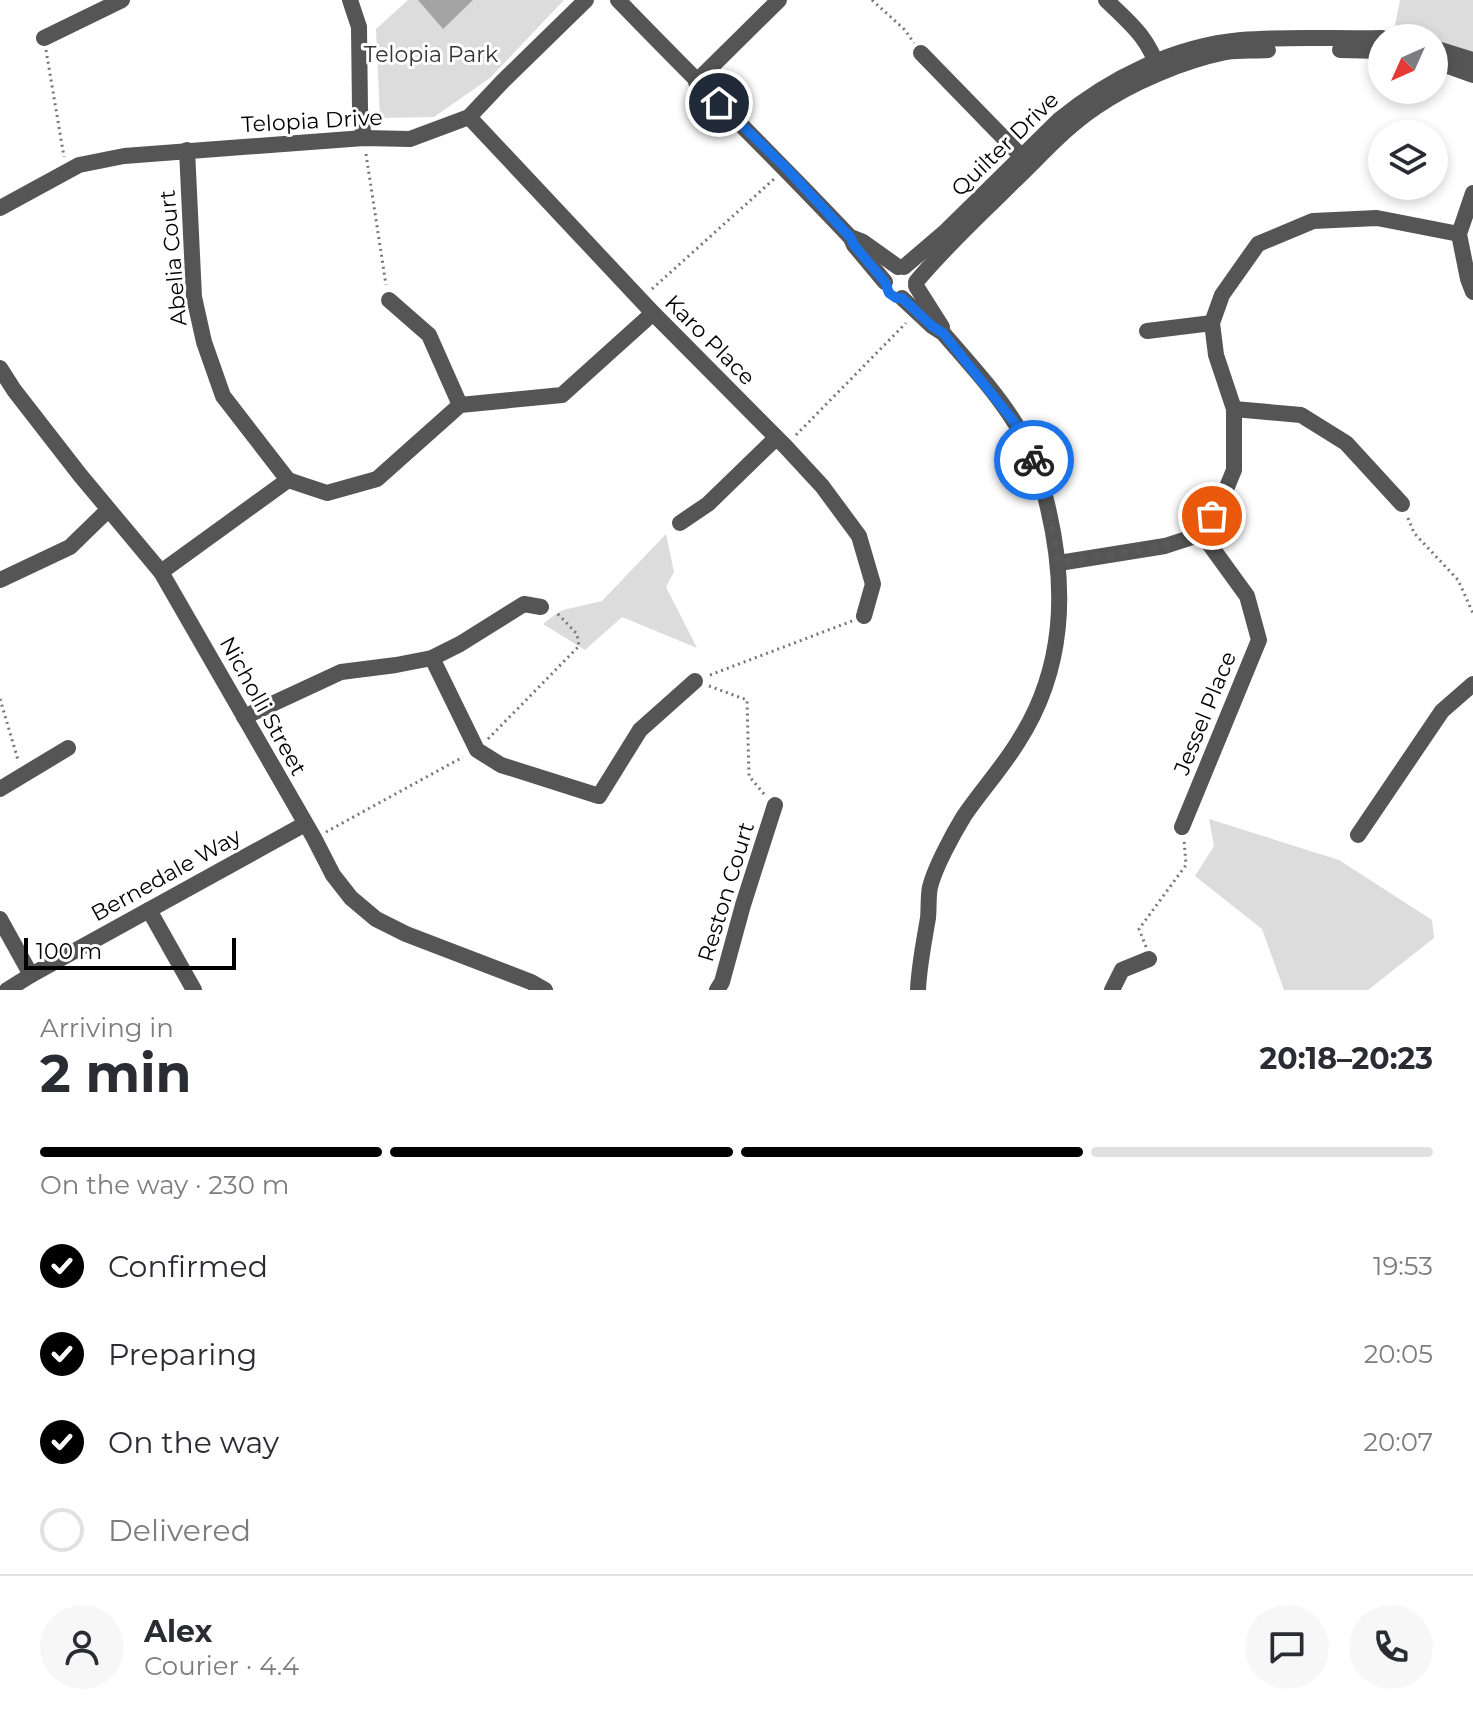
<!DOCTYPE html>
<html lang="en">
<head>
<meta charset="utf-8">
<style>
	body { margin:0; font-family:Montserrat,sans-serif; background:#f7f7f7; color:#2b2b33; height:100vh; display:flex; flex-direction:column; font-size:30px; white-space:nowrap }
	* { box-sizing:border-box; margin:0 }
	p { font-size:26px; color:#7c7c81 }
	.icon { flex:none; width:44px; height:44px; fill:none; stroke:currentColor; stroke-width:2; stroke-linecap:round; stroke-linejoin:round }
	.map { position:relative; height:990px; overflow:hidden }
	.sheet { display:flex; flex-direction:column; background:#fff; flex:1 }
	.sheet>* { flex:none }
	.needle { width:52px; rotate:225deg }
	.buttons { position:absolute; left:1368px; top:24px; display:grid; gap:16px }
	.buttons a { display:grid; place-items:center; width:80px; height:80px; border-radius:50%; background:#fff; box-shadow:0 4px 12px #0003; font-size:40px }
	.scale { position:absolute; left:24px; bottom:20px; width:212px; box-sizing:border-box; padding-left:8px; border:4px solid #000; border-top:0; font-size:22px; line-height:28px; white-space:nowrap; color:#000; -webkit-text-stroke:6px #fff; paint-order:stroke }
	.pin { position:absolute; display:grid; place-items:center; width:68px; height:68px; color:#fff; margin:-34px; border:4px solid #fff; border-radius:50%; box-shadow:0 2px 8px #0007 }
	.courier { position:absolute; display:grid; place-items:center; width:80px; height:80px; margin:-40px; border:6px solid #1a73e8; border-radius:50%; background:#fff; color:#222; box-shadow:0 2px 10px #0007 }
	.headline em { font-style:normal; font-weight:700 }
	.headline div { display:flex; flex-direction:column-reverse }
	.headline { display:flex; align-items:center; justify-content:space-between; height:136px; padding:0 40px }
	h1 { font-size:52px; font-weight:700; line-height:60px }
	.bar { display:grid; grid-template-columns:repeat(4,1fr); gap:12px 8px; align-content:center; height:96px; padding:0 40px }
	.bar i { height:10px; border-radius:6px; background:#e1e1e2 }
	.bar .selected { background:#000 }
	.bar p { grid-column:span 4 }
	.line { display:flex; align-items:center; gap:20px; padding:0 40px; border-top:2px solid #e1e1e2 }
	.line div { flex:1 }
	.round { display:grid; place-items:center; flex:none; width:84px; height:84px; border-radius:42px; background:#f7f7f7 }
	ol { padding:0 40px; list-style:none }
	li { display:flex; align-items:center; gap:24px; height:88px }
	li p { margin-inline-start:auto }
	li .icon { padding:8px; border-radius:50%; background:#000; color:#fff; stroke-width:4 }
	li:last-child { color:#7c7c81 }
	li i { width:44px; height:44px; border:4px solid #e1e1e2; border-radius:50% }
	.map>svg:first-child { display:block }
</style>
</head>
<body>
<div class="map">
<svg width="1473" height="990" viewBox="0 0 1473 990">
	<rect width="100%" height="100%" fill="#fff"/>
	<!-- green -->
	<g fill="#dcdcdc">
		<polygon points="408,0 564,0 490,78 434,117 380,118 376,29"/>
		<polygon points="1400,0 1473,0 1473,57 1434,41 1434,38 1428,38 1395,25"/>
		<polygon points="666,534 674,572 666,587 697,648 622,617 585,650 543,624 557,613 563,610 602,601"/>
		<polygon points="1209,819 1339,860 1432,920 1434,938 1368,990 1284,990 1262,929 1195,876 1214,846"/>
	</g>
	<!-- water -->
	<polygon fill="#a3a3a3" points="418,0 473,0 443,29"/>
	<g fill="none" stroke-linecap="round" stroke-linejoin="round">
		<!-- path -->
		<g stroke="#777" stroke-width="3" stroke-dasharray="2 4" stroke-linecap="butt">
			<polyline points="872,0 905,30 914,43"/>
			<polyline points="46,50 64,157"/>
			<polyline points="366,154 386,285"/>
			<polyline points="652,289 774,179"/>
			<polyline points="796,435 906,323"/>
			<polyline points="1408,518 1414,533 1458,580 1473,613"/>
			<polyline points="710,675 852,621"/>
			<polyline points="709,686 747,700 749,776 764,794"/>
			<polyline points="0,699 18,760"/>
			<polyline points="488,739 579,646 577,634 556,612"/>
			<polyline points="326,832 463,757"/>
			<polyline points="1146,947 1139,929 1186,865 1184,839"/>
		</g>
		<!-- minor -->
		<g stroke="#555" stroke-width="16">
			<polyline points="350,0 359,27 360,109 364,138"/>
			<path d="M618,0C695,80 775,157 851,238L854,245L885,282"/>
			<path d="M1106,0C1131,24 1148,37 1159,71"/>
			<polyline points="44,38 122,0"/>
			<polyline points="1434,48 1473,60"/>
			<polyline points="1340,50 1382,51"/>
			<polyline points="921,53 1029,164"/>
			<polyline points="1434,61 1473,75"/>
			<polyline points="696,82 779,0"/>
			<polyline points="469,117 653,313 785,446 822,486 859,536 873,584 864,616"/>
			<polyline points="187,150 194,297 204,342 223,396 288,480"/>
			<polyline points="1473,193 1459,234 1468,279 1473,292"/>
			<polyline points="0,208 79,165 124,156 364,138 410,139 469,117 503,81 586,0"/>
			<polyline points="853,238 863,242 898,267"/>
			<path d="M904,267L946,231L1059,120C1110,78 1175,46 1241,40C1288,36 1335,39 1382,38"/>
			<path d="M916,282C945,247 978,217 1010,185C1038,159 1064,128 1096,107C1132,82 1183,61 1226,52C1239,50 1255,51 1268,50"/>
			<polyline points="916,286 942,327"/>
			<path d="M902,298L932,326L943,333C968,362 995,391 1015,423C1032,449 1041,478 1048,508C1067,589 1065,669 1018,742C1002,768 981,791 964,816C953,834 935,867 930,887C928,897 929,908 928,918C924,942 919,966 918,990"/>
			<polyline points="389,300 429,335 460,405"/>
			<polyline points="1147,331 1212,323"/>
			<polyline points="0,368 14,390 80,475 161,572 314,838 333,875 351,898 376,919 406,934 531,982 545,990"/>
			<polyline points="1234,409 1301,415 1346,443 1402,504"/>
			<polyline points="680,523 708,504 776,438"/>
			<polyline points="1059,563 1165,546 1202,534 1222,499 1234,470 1234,409 1216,355 1212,323 1222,295 1258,244 1313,221 1377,218 1459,234"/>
			<polyline points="161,572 288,480 327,493 377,479 460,405 562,395 653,313"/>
			<polyline points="0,580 70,547 108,510"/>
			<polyline points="432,658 477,750 501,765 599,796 640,730 695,681"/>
			<polyline points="244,717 341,672 396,665 432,658 460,644 524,604 541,607"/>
			<polyline points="0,789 68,748"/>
			<polyline points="1182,827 1259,640 1247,596 1202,534"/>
			<polyline points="1358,835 1442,711 1473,684"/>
			<polyline points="149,910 194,990"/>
			<polyline points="0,919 31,975"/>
			<polyline points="7,990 31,975 305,824"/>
			<polyline points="717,990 722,982 743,905 775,805"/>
			<polyline points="1112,990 1122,970 1149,959"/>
		</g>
	</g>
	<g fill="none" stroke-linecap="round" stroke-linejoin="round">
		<!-- done -->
		<polyline stroke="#595959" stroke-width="8" stroke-dasharray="0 14.4" points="1034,460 1043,484 1059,563 1165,546 1202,534 1212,516"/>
		<!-- route -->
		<polyline stroke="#1a73e8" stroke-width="10" points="719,103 786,168 851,238 854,245 885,282 889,293 896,298 902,298 932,326 943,333 1015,423 1034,460"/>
	</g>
	<g text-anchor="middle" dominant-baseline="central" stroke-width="6" stroke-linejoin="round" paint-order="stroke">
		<!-- park labels -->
		<g font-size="22" fill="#333" stroke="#fff">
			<text x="431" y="54">Telopia Park</text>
		</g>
		<!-- street labels -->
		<g font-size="22" fill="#000" stroke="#fff">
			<text transform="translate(312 121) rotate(-3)">Telopia Drive</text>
			<text transform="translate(1005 144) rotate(-44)">Quilter Drive</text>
			<text transform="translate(173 258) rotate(-95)">Abelia Court</text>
			<text transform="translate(710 340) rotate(45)">Karo Place</text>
			<text transform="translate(263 706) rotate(61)">Nicholli Street</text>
			<text transform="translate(1205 713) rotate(-68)">Jessel Place</text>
			<text transform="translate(166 875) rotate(-29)">Bernedale Way</text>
			<text transform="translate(726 892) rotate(-73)">Reston Court</text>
		</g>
	</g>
</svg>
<div class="buttons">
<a><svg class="needle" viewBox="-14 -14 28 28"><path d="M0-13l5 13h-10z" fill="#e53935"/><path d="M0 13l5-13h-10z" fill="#7c7c81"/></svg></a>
<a><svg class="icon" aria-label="layers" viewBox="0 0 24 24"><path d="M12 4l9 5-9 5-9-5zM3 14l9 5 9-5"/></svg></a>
</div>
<div class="scale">100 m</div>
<div class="pin" style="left:1212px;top:516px;background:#ea580c"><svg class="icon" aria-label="bag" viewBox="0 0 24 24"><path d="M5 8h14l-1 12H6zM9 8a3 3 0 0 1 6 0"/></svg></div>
<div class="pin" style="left:719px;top:103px;background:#1f2937"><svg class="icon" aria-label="home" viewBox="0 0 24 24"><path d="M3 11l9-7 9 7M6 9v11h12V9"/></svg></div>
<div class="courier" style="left:1034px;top:460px"><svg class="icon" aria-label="bike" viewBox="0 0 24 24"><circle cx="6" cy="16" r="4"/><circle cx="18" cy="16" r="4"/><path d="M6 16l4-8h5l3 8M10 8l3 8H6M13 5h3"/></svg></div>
</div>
<section class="sheet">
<div class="headline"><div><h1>2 min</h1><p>Arriving in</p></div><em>20:18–20:23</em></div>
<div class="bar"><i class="selected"></i><i class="selected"></i><i class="selected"></i><i></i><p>On the way · 230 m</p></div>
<ol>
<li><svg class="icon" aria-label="check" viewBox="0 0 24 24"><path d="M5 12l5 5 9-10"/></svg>Confirmed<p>19:53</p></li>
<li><svg class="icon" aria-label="check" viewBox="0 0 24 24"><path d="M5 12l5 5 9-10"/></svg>Preparing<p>20:05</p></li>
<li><svg class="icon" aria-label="check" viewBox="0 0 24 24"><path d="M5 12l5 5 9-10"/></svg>On the way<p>20:07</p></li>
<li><i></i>Delivered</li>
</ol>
<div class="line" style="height:144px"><a class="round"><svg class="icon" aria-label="person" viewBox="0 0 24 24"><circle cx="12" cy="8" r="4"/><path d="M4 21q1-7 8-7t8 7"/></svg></a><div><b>Alex</b><p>Courier · 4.4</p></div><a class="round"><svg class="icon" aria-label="chat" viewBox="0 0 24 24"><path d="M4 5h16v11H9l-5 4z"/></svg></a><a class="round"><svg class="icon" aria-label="phone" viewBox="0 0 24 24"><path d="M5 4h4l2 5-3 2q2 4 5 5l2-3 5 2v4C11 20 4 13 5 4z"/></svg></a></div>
</section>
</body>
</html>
